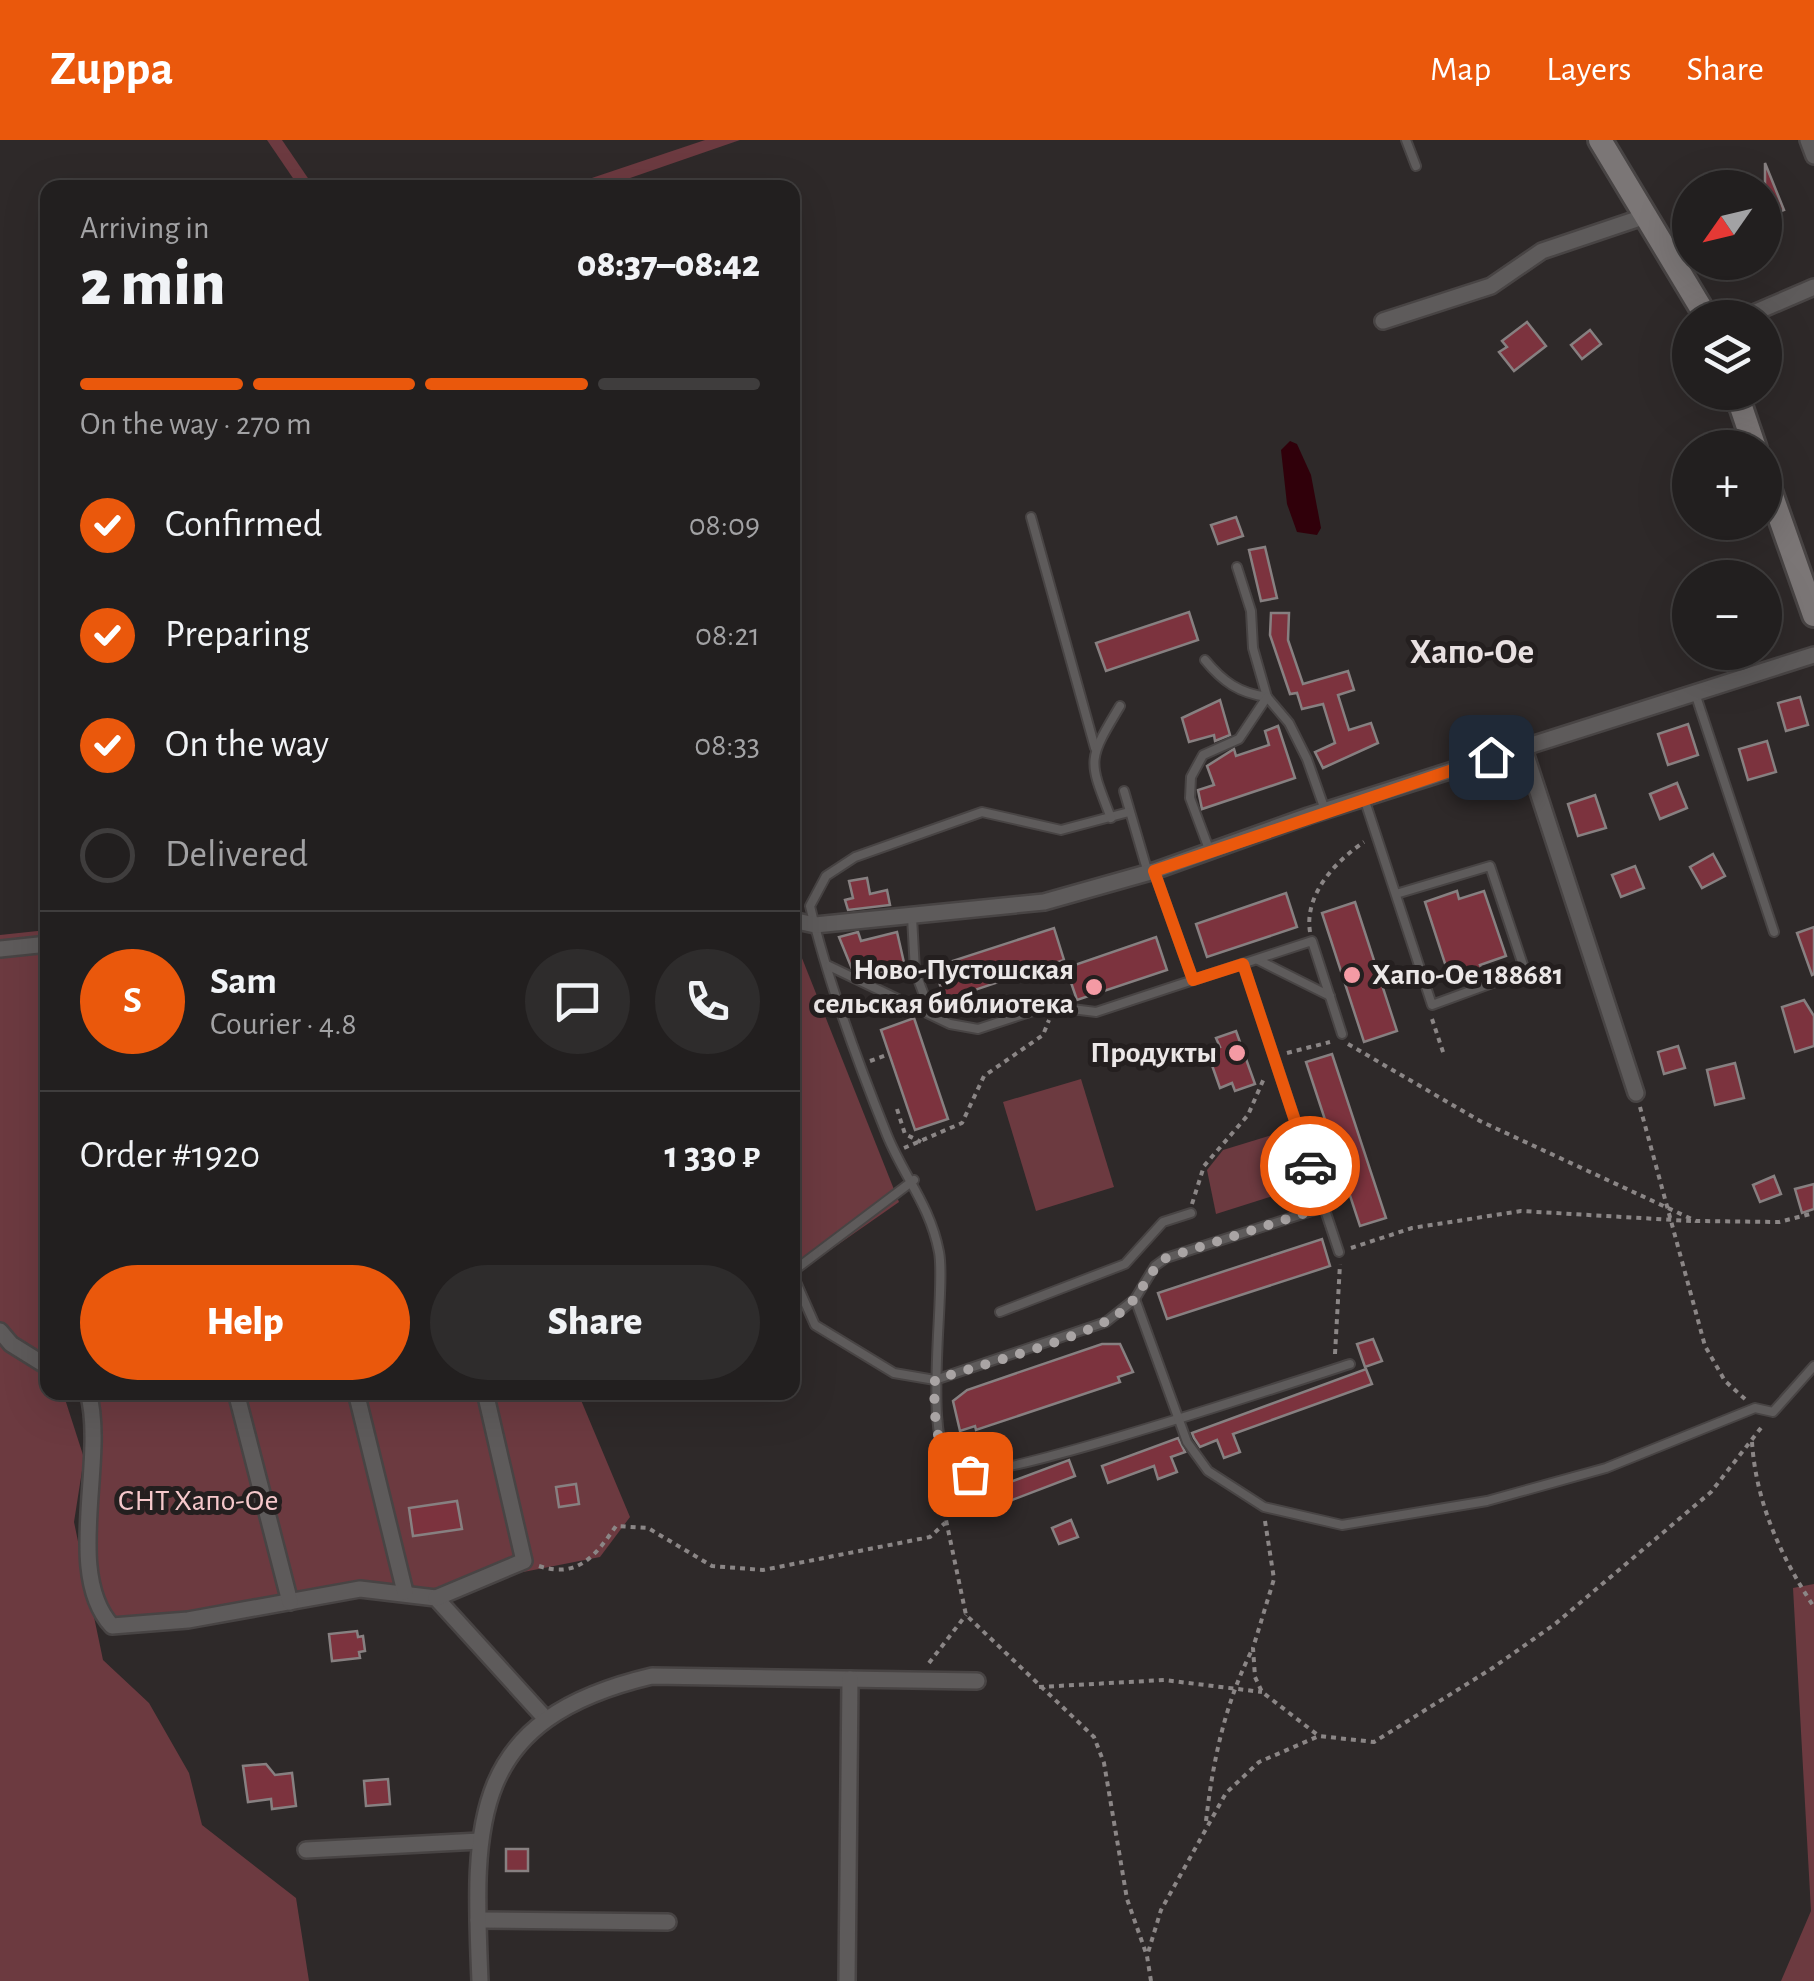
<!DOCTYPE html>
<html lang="en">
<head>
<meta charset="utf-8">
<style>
	body { margin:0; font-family:"Alegreya Sans",sans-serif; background:#2e2c2c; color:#f1f3f6; height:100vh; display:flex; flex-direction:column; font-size:38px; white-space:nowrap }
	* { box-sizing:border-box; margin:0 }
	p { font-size:32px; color:#a2a2a4 }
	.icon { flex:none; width:55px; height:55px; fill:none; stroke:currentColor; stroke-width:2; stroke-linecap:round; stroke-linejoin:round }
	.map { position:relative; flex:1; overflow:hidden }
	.details { position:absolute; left:40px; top:40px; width:760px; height:1220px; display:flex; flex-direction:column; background:#221f1f; border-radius:20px; box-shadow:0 10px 40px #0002,0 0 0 2px #3f3d3d }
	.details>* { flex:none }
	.needle { width:65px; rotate:236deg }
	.controls { position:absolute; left:1672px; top:30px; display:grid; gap:20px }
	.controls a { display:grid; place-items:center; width:110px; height:110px; border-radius:50%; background:#221f1f; box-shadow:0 10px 40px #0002,0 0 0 2px #3f3d3d; font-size:50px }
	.pin { position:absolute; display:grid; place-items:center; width:85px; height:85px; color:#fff; margin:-42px; border-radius:20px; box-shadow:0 5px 15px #0006 }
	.courier { position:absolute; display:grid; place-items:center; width:100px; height:100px; margin:-50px; border:8px solid #ea580c; border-radius:50%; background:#fff; color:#222; box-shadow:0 2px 12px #0007 }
	.headline em { font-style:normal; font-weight:800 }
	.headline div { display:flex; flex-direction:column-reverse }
	.headline { display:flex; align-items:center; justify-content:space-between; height:170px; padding:0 40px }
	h1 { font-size:65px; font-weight:800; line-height:75px }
	.bar { display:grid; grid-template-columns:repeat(4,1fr); gap:15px 10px; align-content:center; height:120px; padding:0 40px }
	.bar i { height:12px; border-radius:8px; background:#3f3d3d }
	.bar .on { background:#ea580c }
	.bar p { grid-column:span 4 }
	.line { display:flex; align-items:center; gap:25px; padding:0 40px; border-top:2px solid #3f3d3d }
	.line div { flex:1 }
	.round { display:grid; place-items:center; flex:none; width:105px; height:105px; border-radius:52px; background:#2e2c2c }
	ol { padding:0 40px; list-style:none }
	li { display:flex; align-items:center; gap:30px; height:110px }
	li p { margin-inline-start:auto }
	li .icon { padding:10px; border-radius:50%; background:#ea580c; color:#fff; stroke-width:4 }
	li:last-child { color:#a2a2a4 }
	li i { width:55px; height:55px; border:5px solid #3f3d3d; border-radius:50% }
	.button { display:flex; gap:20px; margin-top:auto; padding:20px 40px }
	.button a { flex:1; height:115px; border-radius:60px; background:#ea580c; color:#fff; font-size:40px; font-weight:800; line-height:115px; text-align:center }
	.button a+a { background:#2e2c2c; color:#f1f3f6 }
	header { display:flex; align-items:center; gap:60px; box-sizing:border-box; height:140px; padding:0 50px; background:#ea580c; color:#fff }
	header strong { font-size:48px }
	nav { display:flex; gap:55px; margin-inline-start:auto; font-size:35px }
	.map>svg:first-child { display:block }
</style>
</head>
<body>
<header>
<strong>Zuppa</strong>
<nav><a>Map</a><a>Layers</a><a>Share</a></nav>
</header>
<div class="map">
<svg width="1814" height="1841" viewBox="0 0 1814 1841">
	<rect width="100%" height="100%" fill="#2e2929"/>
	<!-- green -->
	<g fill="#6c3a40">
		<polygon points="267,0 282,0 314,47 299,47"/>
		<polygon points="705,0 740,0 604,47 565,47"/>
		<path d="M47,790L46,1238L48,1252L64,1256L84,1318L74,1382L87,1445C88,1426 80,1403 79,1382C79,1347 108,1276 72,1253H578L630,1377L600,1417L436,1449L367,1441L188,1472L111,1478L93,1472L103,1520L149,1563L189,1633L202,1685L296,1758L309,1841H0V795Z"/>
		<polygon points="792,793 899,1062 793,1136 792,1136"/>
		<polygon points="1081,939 1114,1047 1036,1071 1003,962"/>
		<polygon points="1282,992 1298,1048 1216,1074 1207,1030 1223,1010"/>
		<polygon points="1814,1444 1814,1841 1781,1841 1811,1771 1793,1448"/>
	</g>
	<!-- water -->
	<polygon fill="#30000a" points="1290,301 1297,304 1311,335 1321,388 1317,395 1297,392 1287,364 1281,310"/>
	<!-- building -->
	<g fill="#7c333e" stroke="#878081" stroke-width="2.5">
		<polygon points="1765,23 1784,70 1765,77"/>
		<polygon points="1527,182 1546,206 1514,231 1499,212 1507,207 1502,201"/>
		<polygon points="1590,190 1601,204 1582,219 1571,205"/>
		<polygon points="1236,377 1243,396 1218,404 1211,385"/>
		<polygon points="1265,407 1277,458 1261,461 1249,410"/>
		<polygon points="1189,472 1198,500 1106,531 1096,503"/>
		<polygon points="1271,473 1289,473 1288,500 1303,544 1348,531 1354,550 1338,555 1349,590 1371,583 1378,603 1323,628 1315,612 1335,603 1323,564 1302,569 1297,553 1290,554 1270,495"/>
		<polygon points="1800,557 1808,585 1786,591 1778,563"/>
		<polygon points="1220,560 1230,595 1215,601 1214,595 1189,602 1182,578"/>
		<polygon points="1688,584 1698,615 1668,625 1658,594"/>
		<polygon points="1278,586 1295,638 1202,669 1198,650 1214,645 1207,626 1234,609 1236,616 1269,605 1265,591"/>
		<polygon points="1767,601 1776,632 1748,640 1739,609"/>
		<polygon points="1677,643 1687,668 1660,679 1650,654"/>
		<polygon points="1595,655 1606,688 1578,696 1568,664"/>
		<polygon points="1713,714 1725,736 1702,748 1690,727"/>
		<polygon points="1635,726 1644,748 1621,757 1612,735"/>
		<polygon points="867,738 870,754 887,750 890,765 848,770 845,760 853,758 849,741"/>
		<polygon points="1457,751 1459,759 1484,751 1506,816 1480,825 1483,832 1451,842 1425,762"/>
		<polygon points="1286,753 1297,787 1207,817 1196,784"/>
		<polygon points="1355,762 1397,891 1364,902 1322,773"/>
		<polygon points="1814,787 1814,834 1812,835 1797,793"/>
		<polygon points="1054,788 1064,820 945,860 934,827"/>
		<polygon points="858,792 861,801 897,792 905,827 867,836 863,829 852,829 839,797"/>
		<polygon points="1156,797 1167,830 1077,860 1066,828"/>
		<polygon points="1804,860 1814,876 1814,906 1795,912 1782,867"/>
		<polygon points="914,878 948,979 915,990 881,890"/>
		<polygon points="1236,891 1255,944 1235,951 1232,943 1220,948 1207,911 1220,907 1216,898"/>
		<polygon points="1678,906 1685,928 1664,934 1658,912"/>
		<polygon points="1332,914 1386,1078 1360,1086 1306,922"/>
		<polygon points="1735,923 1744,958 1715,965 1707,930"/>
		<polygon points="1774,1036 1781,1054 1760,1062 1753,1045"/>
		<polygon points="1814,1044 1814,1069 1802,1073 1795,1049"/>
		<polygon points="1322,1099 1330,1126 1167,1179 1158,1153"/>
		<polygon points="1373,1199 1382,1221 1365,1227 1357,1204"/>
		<polygon points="1102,1204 1120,1204 1133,1232 1118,1237 1120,1242 976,1290 975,1286 960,1291 953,1261 967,1250"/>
		<polygon points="1366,1229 1372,1244 1233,1294 1240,1312 1224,1318 1217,1300 1200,1307 1194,1298 1192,1293"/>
		<polygon points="1178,1298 1185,1312 1171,1317 1177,1332 1158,1339 1154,1326 1108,1343 1102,1326"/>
		<polygon points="1069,1320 1075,1336 991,1368 989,1362 970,1368 964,1351 983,1345 986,1351"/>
		<polygon points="576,1344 579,1364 559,1367 556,1347"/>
		<polygon points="457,1361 462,1389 413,1396 409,1368"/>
		<polygon points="1071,1380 1078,1397 1059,1404 1052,1388"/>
		<polygon points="357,1491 358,1497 363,1496 365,1511 359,1512 360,1518 332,1521 329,1494"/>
		<polygon points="266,1624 275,1635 292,1633 296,1666 272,1669 271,1659 248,1662 243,1626"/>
		<polygon points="388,1639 390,1664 366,1666 364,1641"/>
		<rect x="506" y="1709" width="22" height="22"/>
	</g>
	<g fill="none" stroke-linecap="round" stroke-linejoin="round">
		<!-- lane casing -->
		<g stroke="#484444" stroke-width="12">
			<g id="lane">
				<polyline points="1406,0 1416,26"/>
				<polyline points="1031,377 1095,608"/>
				<polyline points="1237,427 1251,471 1253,508 1267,557 1289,583 1307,619 1325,670"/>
				<path d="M1205,520C1223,542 1239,553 1267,557"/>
				<polyline points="1695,553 1774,792"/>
				<polyline points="1124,651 1148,733"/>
				<polyline points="1364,658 1432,865 1525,831 1490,726 1396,754"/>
				<path d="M1129,672L1061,690L982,672L855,717L826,736L810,766C828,843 858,923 887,995C904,1037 930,1065 939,1112C947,1153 918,1314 958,1332C986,1345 1300,1240 1350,1224"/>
				<path d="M1111,678C1088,619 1087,621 1120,566"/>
				<polyline points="1209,709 1190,658 1191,637 1203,615 1239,599 1267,557"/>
				<polyline points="1154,731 1193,840"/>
				<polyline points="912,777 915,831 931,874"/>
				<polyline points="1258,820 1330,856"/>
				<polyline points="1243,824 1339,1112"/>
				<polyline points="829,826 950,884 978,889 1048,866 1096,872 1312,801 1342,894"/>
				<polyline points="792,1132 914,1040"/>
				<polyline points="792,1133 815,1185 894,1233 935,1240 1106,1182 1135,1159 1155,1126 1166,1118 1324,1067"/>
				<polyline points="1135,1159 1187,1302 1208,1331 1264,1367 1342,1385 1487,1361 1606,1328 1755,1268 1773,1272 1814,1226"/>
				<polyline points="1000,1172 1125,1124 1163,1082 1191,1073"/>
			</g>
		</g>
		<!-- street casing -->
		<g stroke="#484444" stroke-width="20">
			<g id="street">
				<polyline points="1808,0 1814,16"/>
				<polyline points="1742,178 1814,147"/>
				<polyline points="1383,181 1491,146 1542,111 1646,76"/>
				<polyline points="1523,606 1636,953"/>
				<polyline points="792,780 815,785 1044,762 1154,731 1308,676 1814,515"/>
				<polyline points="0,809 48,804"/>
				<polyline points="0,1191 11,1204 48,1227"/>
				<path d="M88,1252C107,1319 63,1433 112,1486L188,1480L360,1449L436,1458L545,1578"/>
				<polyline points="236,1252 290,1462"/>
				<polyline points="356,1252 405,1452"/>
				<polyline points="436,1458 524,1421 485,1252"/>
				<polyline points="306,1710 480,1701"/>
				<polyline points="478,1780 668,1782"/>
				<path d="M480,1841C473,1679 470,1579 652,1536L977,1541"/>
				<polyline points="847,1841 850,1539"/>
			</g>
		</g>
		<!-- secondary casing -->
		<g stroke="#484444" stroke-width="28">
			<g id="secondary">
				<polyline points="1600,0 1707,178"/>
				<polyline points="1736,252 1755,308"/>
				<polyline points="1765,336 1814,475"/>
			</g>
		</g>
		<!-- path -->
		<g stroke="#8b8686" stroke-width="4" stroke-dasharray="5 5" stroke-linecap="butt">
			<path d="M1310,792C1304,754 1336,721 1364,702"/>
			<polyline points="1432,879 1444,915"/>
			<polyline points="1348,904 1480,981 1696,1081 1779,1082 1814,1073"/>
			<polyline points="1287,913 1330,902"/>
			<polyline points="870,921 889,914"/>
			<polyline points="1640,967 1705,1206 1725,1241 1745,1259"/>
			<polyline points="897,969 905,994 921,1002"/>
			<polyline points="904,1008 962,983 984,936 1043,895 1049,880"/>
			<polyline points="1192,1064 1204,1026 1248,975 1265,936"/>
			<polyline points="1351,1108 1412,1088 1521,1071 1691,1081"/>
			<polyline points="1335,1214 1340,1124"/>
			<path d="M1752,1302C1756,1363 1781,1417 1814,1467"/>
			<polyline points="951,1343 942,1361 966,1475 1094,1597 1104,1623 1127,1759 1147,1816"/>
			<polyline points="1265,1381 1274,1439 1253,1508 1255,1537 1262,1552 1319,1596"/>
			<path d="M539,1426C578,1439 596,1415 616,1386L648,1388L712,1426L763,1430L930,1397L945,1383"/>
			<polyline points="929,1523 966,1475"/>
			<polyline points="1039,1547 1164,1540 1262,1552"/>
			<path d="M1206,1681C1213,1620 1225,1563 1253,1508"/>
			<polyline points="1151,1841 1147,1816 1161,1770 1226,1653 1259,1622 1319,1596 1374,1602 1491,1529 1555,1484 1711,1352 1764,1284"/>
		</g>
		<!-- lane -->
		<use href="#lane" stroke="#5e5b5b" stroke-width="8"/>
		<!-- street -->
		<use href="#street" stroke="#5e5b5b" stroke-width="15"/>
		<!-- secondary -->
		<use href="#secondary" stroke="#7b7676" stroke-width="22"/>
	</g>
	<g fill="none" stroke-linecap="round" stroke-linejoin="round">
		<!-- done -->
		<path stroke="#a9a4a4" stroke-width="10" stroke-dasharray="0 18" d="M970,1334C934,1329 933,1269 935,1240C979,1225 1089,1197 1121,1172C1141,1157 1147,1132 1166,1118L1324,1067L1310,1026"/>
		<!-- route -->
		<polyline stroke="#ea580c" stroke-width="12" points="1310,1026 1243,824 1193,840 1154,731 1491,617"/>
	</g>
	<!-- markers -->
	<g fill="#f49aa4" stroke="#241f1f" stroke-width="4">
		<circle cx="1352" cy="835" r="10"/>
		<circle cx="1094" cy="847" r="10"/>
		<circle cx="1237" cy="913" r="10"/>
	</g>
	<g text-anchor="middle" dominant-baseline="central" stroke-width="10" stroke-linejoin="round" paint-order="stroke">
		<!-- poi labels -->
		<g font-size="30" font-weight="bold" fill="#ebe7e7" stroke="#241f1f" text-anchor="end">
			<text x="1074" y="830">Ново-Пустошская<tspan x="1074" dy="34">сельская библиотека</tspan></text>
			<text x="1372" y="835" text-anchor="start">Хапо-Ое 188681</text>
			<text x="1217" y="913">Продукты</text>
		</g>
		<!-- park labels -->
		<g font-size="30" fill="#f6c8cb" stroke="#241f1f">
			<text x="198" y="1361">СНТ Хапо-Ое</text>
		</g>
		<!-- quarter labels -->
		<g font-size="35" font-weight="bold" fill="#e9e1e2" stroke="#241f1f">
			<text x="1472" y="512">Хапо-Ое</text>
		</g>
	</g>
</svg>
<div class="controls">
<a><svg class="needle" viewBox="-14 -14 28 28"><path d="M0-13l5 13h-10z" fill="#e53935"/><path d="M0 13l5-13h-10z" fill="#a2a2a4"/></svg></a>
<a><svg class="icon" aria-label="layers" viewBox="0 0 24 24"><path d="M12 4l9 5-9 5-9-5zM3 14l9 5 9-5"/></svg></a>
<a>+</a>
<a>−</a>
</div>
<div class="pin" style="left:970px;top:1334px;background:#ea580c"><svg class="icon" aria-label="bag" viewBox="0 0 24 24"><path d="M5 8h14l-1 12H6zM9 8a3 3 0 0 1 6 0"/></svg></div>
<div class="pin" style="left:1491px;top:617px;background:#1f2937"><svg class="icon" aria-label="home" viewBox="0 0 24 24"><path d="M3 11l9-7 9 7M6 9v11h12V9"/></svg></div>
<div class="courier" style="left:1310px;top:1026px"><svg class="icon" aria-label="car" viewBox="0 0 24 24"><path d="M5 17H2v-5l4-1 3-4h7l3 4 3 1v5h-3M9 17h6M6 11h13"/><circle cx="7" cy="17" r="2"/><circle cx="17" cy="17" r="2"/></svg></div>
<section class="details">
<div class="headline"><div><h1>2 min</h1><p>Arriving in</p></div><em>08:37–08:42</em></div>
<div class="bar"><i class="on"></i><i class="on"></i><i class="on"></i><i></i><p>On the way · 270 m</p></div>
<ol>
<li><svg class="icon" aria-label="check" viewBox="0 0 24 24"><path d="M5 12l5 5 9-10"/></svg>Confirmed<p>08:09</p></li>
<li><svg class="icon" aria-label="check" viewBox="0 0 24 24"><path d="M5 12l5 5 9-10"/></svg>Preparing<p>08:21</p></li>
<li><svg class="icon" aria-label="check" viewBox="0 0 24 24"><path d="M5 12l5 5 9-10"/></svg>On the way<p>08:33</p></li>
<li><i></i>Delivered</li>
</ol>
<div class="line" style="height:180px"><b class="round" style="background:#ea580c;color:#fff">S</b><div><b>Sam</b><p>Courier · 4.8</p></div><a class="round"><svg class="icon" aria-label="chat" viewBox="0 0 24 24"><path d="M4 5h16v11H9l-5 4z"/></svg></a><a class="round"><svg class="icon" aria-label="phone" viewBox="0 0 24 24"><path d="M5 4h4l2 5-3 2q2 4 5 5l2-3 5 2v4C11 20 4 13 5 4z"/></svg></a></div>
<div class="line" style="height:130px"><div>Order #1920</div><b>1 330 ₽</b></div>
<div class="button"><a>Help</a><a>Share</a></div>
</section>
</div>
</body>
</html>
